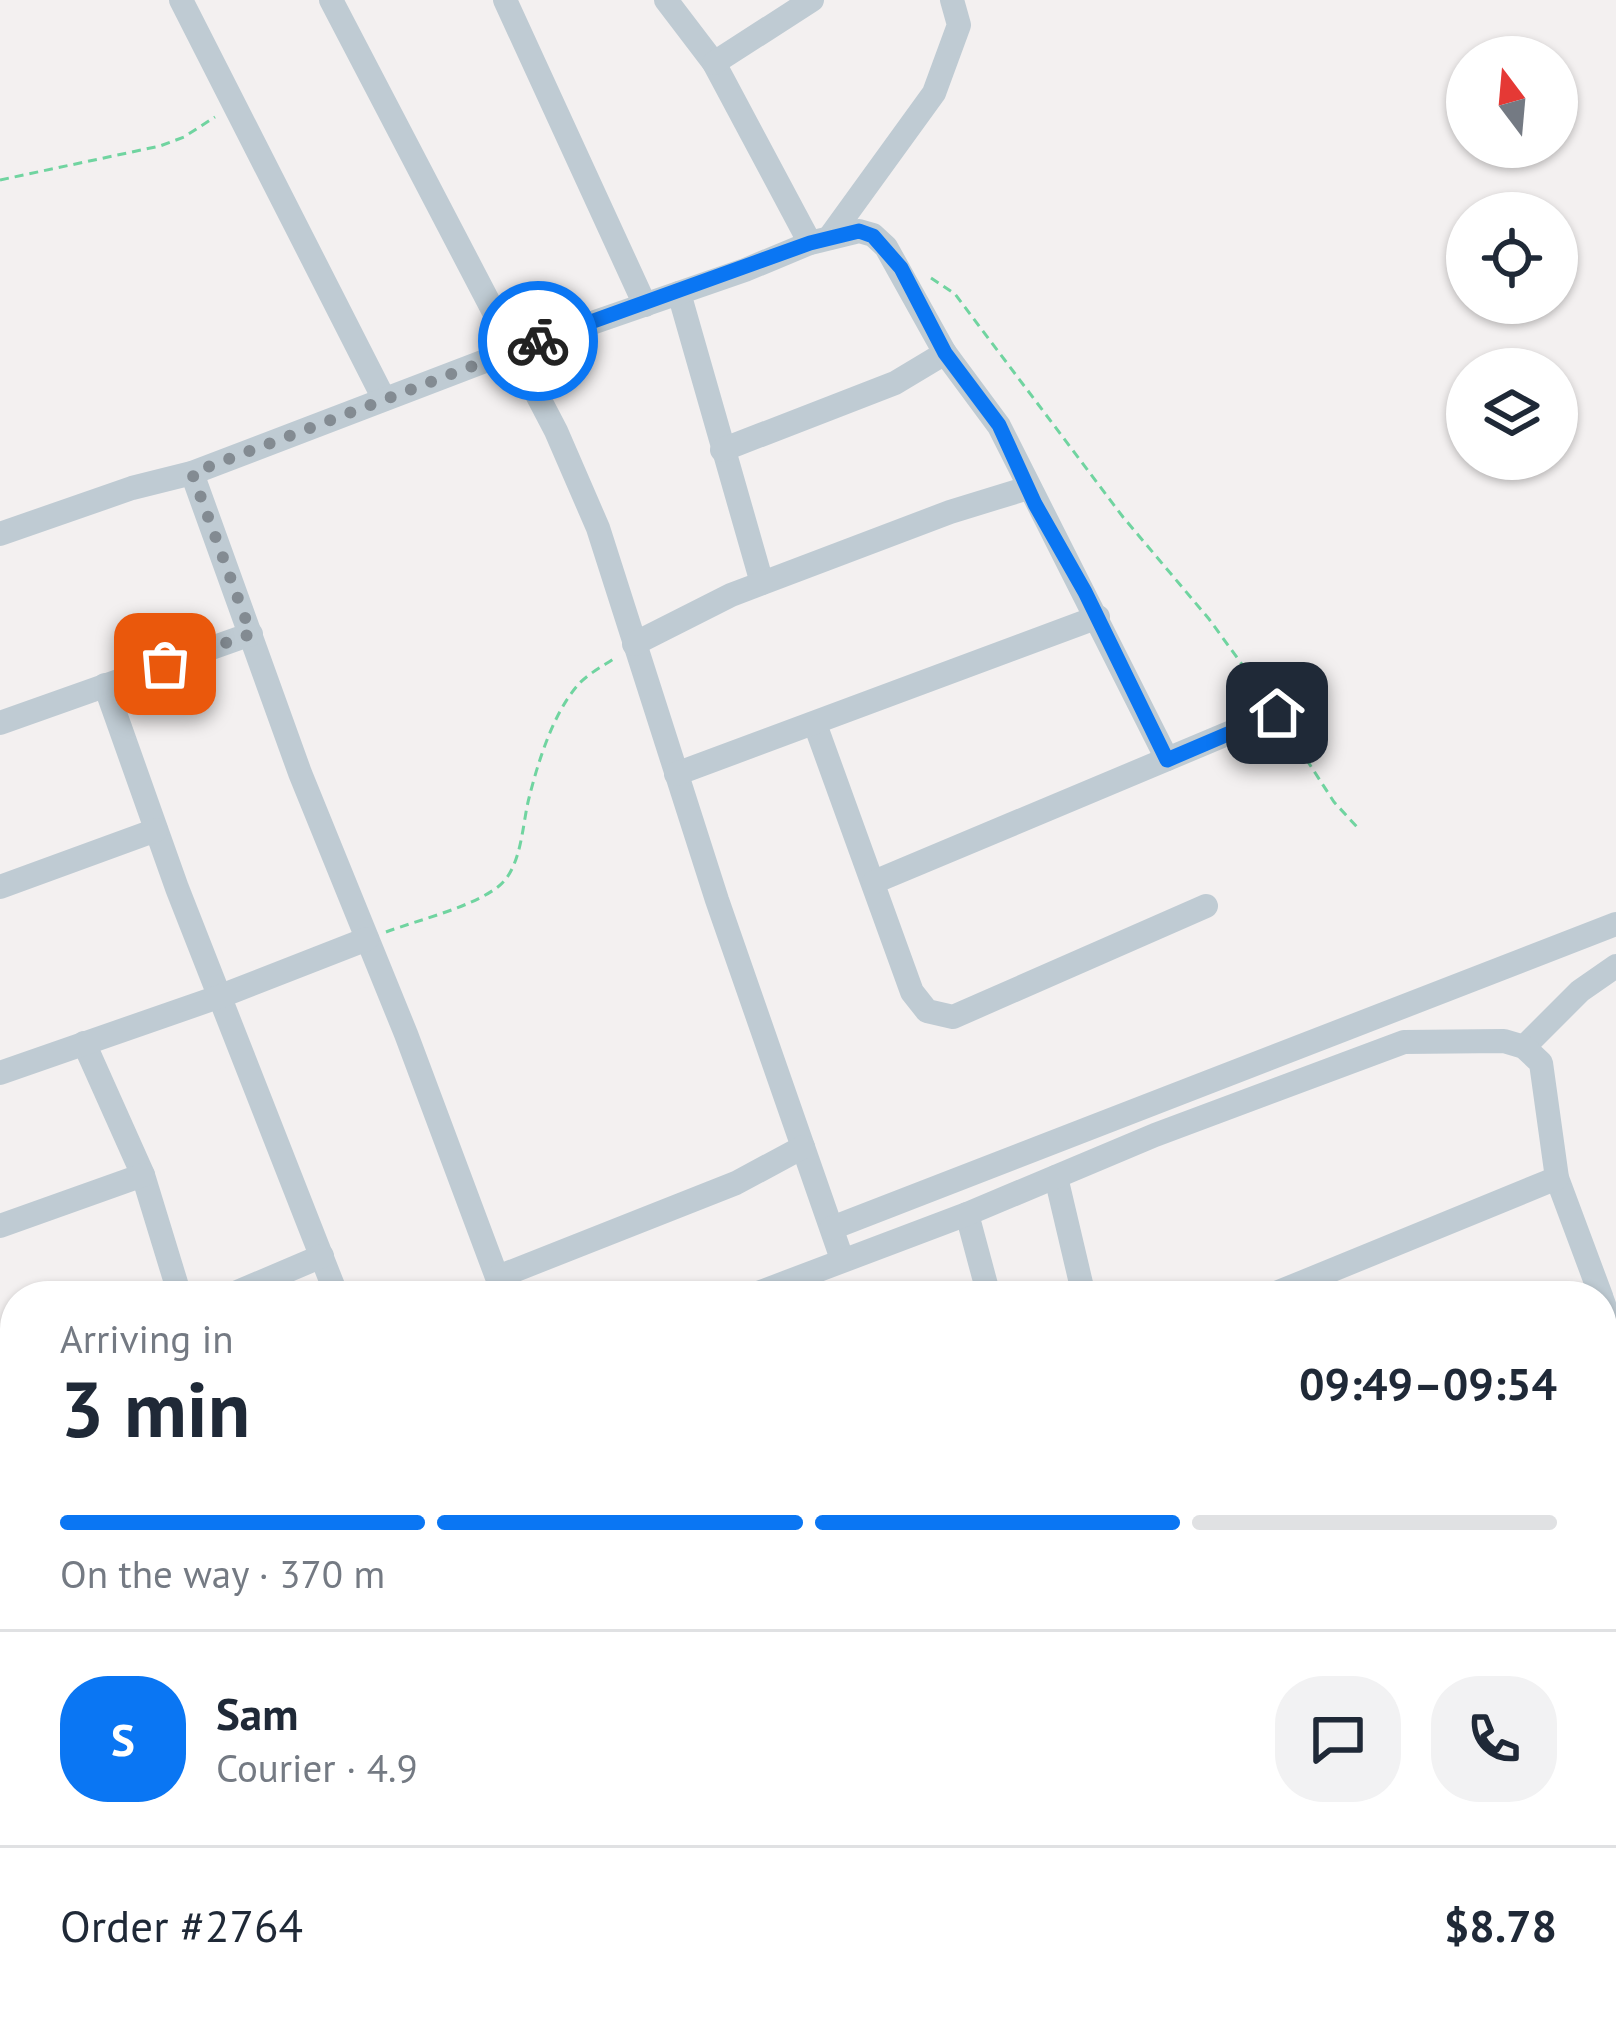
<!DOCTYPE html>
<html lang="en">
<head>
<meta charset="utf-8">
<style>
	body { margin:0; font-family:"PT Sans",sans-serif; background:#f2f2f3; color:#1f2937; height:100vh; display:flex; flex-direction:column; font-size:45px; white-space:nowrap }
	* { box-sizing:border-box; margin:0 }
	p { font-size:39px; color:#747a83 }
	.icon { flex:none; width:66px; height:66px; fill:none; stroke:currentColor; stroke-width:2; stroke-linecap:round; stroke-linejoin:round }
	.map { position:relative; flex:1; overflow:hidden }
	.details { position:absolute; left:0px; top:1281px; width:1617px; height:747px; display:flex; flex-direction:column; background:#fff; border-radius:48px 48px 0 0; box-shadow:0 3px 9px #0004 }
	.details>* { flex:none }
	.needle { width:78px; rotate:344deg }
	.fabs { position:absolute; left:1446px; top:36px; display:grid; gap:24px }
	.fabs a { display:grid; place-items:center; width:132px; height:132px; border-radius:50%; background:#fff; box-shadow:0 3px 9px #0004; font-size:60px }
	.pin { position:absolute; display:grid; place-items:center; width:102px; height:102px; color:#fff; margin:-51px; border-radius:24px; box-shadow:0 6px 18px #0006 }
	.courier { position:absolute; display:grid; place-items:center; width:120px; height:120px; margin:-60px; border:9px solid #0a76f3; border-radius:50%; background:#fff; color:#222; box-shadow:0 3px 15px #0007 }
	.headline em { font-style:normal; font-weight:700 }
	.headline div { display:flex; flex-direction:column-reverse }
	.headline { display:flex; align-items:center; justify-content:space-between; height:204px; padding:0 60px }
	h1 { font-size:78px; font-weight:700; line-height:90px }
	.bar { display:grid; grid-template-columns:repeat(4,1fr); gap:18px 12px; align-content:center; height:144px; padding:0 60px }
	.bar i { height:15px; border-radius:9px; background:#e0e1e3 }
	.bar .on { background:#0a76f3 }
	.bar p { grid-column:span 4 }
	.line { display:flex; align-items:center; gap:30px; padding:0 60px; border-top:3px solid #e0e1e3 }
	.line div { flex:1 }
	.round { display:grid; place-items:center; flex:none; width:126px; height:126px; border-radius:48px; background:#f2f2f3 }
	.map>svg:first-child { display:block }
</style>
</head>
<body>
<div class="map">
<svg width="1616" height="2026" viewBox="0 0 1616 2026">
	<rect width="100%" height="100%" fill="#f3f0f0"/>
	<g fill="none" stroke-linecap="round" stroke-linejoin="round">
		<!-- path -->
		<g stroke="#70d4a0" stroke-width="3" stroke-dasharray="9 6" stroke-linecap="butt">
			<polyline points="0,180 160,146 184,137 215,117"/>
			<polyline points="931,278 955,294 1123,517 1209,619 1265,696"/>
			<polyline points="1290,734 1334,802 1357,827"/>
			<path d="M386,932C418,920 473,907 499,886C522,867 522,825 529,798C538,762 553,714 577,686C586,675 603,666 615,658"/>
		</g>
		<!-- minor -->
		<g stroke="#bfcbd3" stroke-width="24">
			<polyline points="181,0 384,399"/>
			<polyline points="331,0 556,431 598,528 717,900 842,1259"/>
			<polyline points="505,0 645,305"/>
			<polyline points="666,0 714,63 810,243"/>
			<polyline points="714,63 812,0"/>
			<polyline points="829,238 934,93 959,25 952,0"/>
			<polyline points="679,293 762,583"/>
			<polyline points="722,450 895,383 945,353"/>
			<polyline points="192,473 300,773 406,1034 504,1296"/>
			<polyline points="0,534 132,488 192,473 514,350 745,270 810,243 859,231 873,235 886,247 945,353 999,426 1167,759"/>
			<polyline points="634,644 731,595 950,512 1028,488"/>
			<polyline points="105,685 177,888 337,1296"/>
			<polyline points="0,723 251,634"/>
			<polyline points="815,724 912,992 927,1011 953,1017 1206,906"/>
			<polyline points="676,774 1098,617"/>
			<polyline points="874,882 1277,713"/>
			<polyline points="0,887 156,830"/>
			<polyline points="84,1043 143,1175 180,1296"/>
			<polyline points="1524,1047 1580,991 1616,966"/>
			<polyline points="0,1073 221,996 367,939"/>
			<polyline points="1056,1177 1084,1296"/>
			<polyline points="967,1214 989,1296"/>
			<polyline points="0,1226 143,1175"/>
			<polyline points="832,1228 1616,924"/>
			<polyline points="498,1277 736,1183 803,1147"/>
			<polyline points="228,1296 322,1256"/>
			<polyline points="750,1296 967,1214 1155,1135 1404,1042 1504,1041 1524,1047 1541,1063 1557,1178 1601,1296"/>
			<polyline points="1269,1296 1557,1178"/>
			<polyline points="1602,1299 1616,1338"/>
			<polyline points="0,1384 15,1378"/>
			<polyline points="1602,1525 1616,1519"/>
			<polyline points="0,1547 15,1547"/>
			<polyline points="0,1586 15,1580"/>
			<polyline points="1602,1712 1616,1706"/>
			<polyline points="0,1747 15,1742"/>
			<polyline points="0,1895 15,1890"/>
			<polyline points="1602,1901 1616,1895"/>
			<polyline points="543,2013 547,2026"/>
			<polyline points="708,2013 711,2026"/>
			<polyline points="1108,2013 1112,2026"/>
			<polyline points="1265,2013 1268,2026"/>
			<polyline points="93,2026 125,2013"/>
			<polyline points="489,2026 523,2013"/>
			<polyline points="895,2026 929,2013"/>
			<polyline points="1296,2026 1336,2013"/>
		</g>
	</g>
	<g fill="none" stroke-linecap="round" stroke-linejoin="round">
		<!-- done -->
		<polyline stroke="#838b92" stroke-width="12" stroke-dasharray="0 21.6" points="165,664 251,634 192,473 538,341"/>
		<!-- route -->
		<polyline stroke="#0a76f3" stroke-width="15" points="538,341 810,243 859,231 873,236 901,268 945,353 999,425 1035,504 1085,592 1167,760 1277,713"/>
	</g>
</svg>
<div class="fabs">
<a><svg class="needle" viewBox="-14 -14 28 28"><path d="M0-13l5 13h-10z" fill="#e53935"/><path d="M0 13l5-13h-10z" fill="#747a83"/></svg></a>
<a><svg class="icon" aria-label="locate" viewBox="0 0 24 24"><circle cx="12" cy="12" r="6"/><path d="M12 2v4M12 18v4M2 12h4M18 12h4"/></svg></a>
<a><svg class="icon" aria-label="layers" viewBox="0 0 24 24"><path d="M12 4l9 5-9 5-9-5zM3 14l9 5 9-5"/></svg></a>
</div>
<div class="pin" style="left:165px;top:664px;background:#ea580c"><svg class="icon" aria-label="bag" viewBox="0 0 24 24"><path d="M5 8h14l-1 12H6zM9 8a3 3 0 0 1 6 0"/></svg></div>
<div class="pin" style="left:1277px;top:713px;background:#1f2937"><svg class="icon" aria-label="home" viewBox="0 0 24 24"><path d="M3 11l9-7 9 7M6 9v11h12V9"/></svg></div>
<div class="courier" style="left:538px;top:341px"><svg class="icon" aria-label="bike" viewBox="0 0 24 24"><circle cx="6" cy="16" r="4"/><circle cx="18" cy="16" r="4"/><path d="M6 16l4-8h5l3 8M10 8l3 8H6M13 5h3"/></svg></div>
<section class="details">
<div class="headline"><div><h1>3 min</h1><p>Arriving in</p></div><em>09:49–09:54</em></div>
<div class="bar"><i class="on"></i><i class="on"></i><i class="on"></i><i></i><p>On the way · 370 m</p></div>
<div class="line" style="height:216px"><b class="round" style="background:#0a76f3;color:#fff">S</b><div><b>Sam</b><p>Courier · 4.9</p></div><a class="round"><svg class="icon" aria-label="chat" viewBox="0 0 24 24"><path d="M4 5h16v11H9l-5 4z"/></svg></a><a class="round"><svg class="icon" aria-label="phone" viewBox="0 0 24 24"><path d="M5 4h4l2 5-3 2q2 4 5 5l2-3 5 2v4C11 20 4 13 5 4z"/></svg></a></div>
<div class="line" style="height:156px"><div>Order #2764</div><b>$8.78</b></div>
</section>
</div>
</body>
</html>
